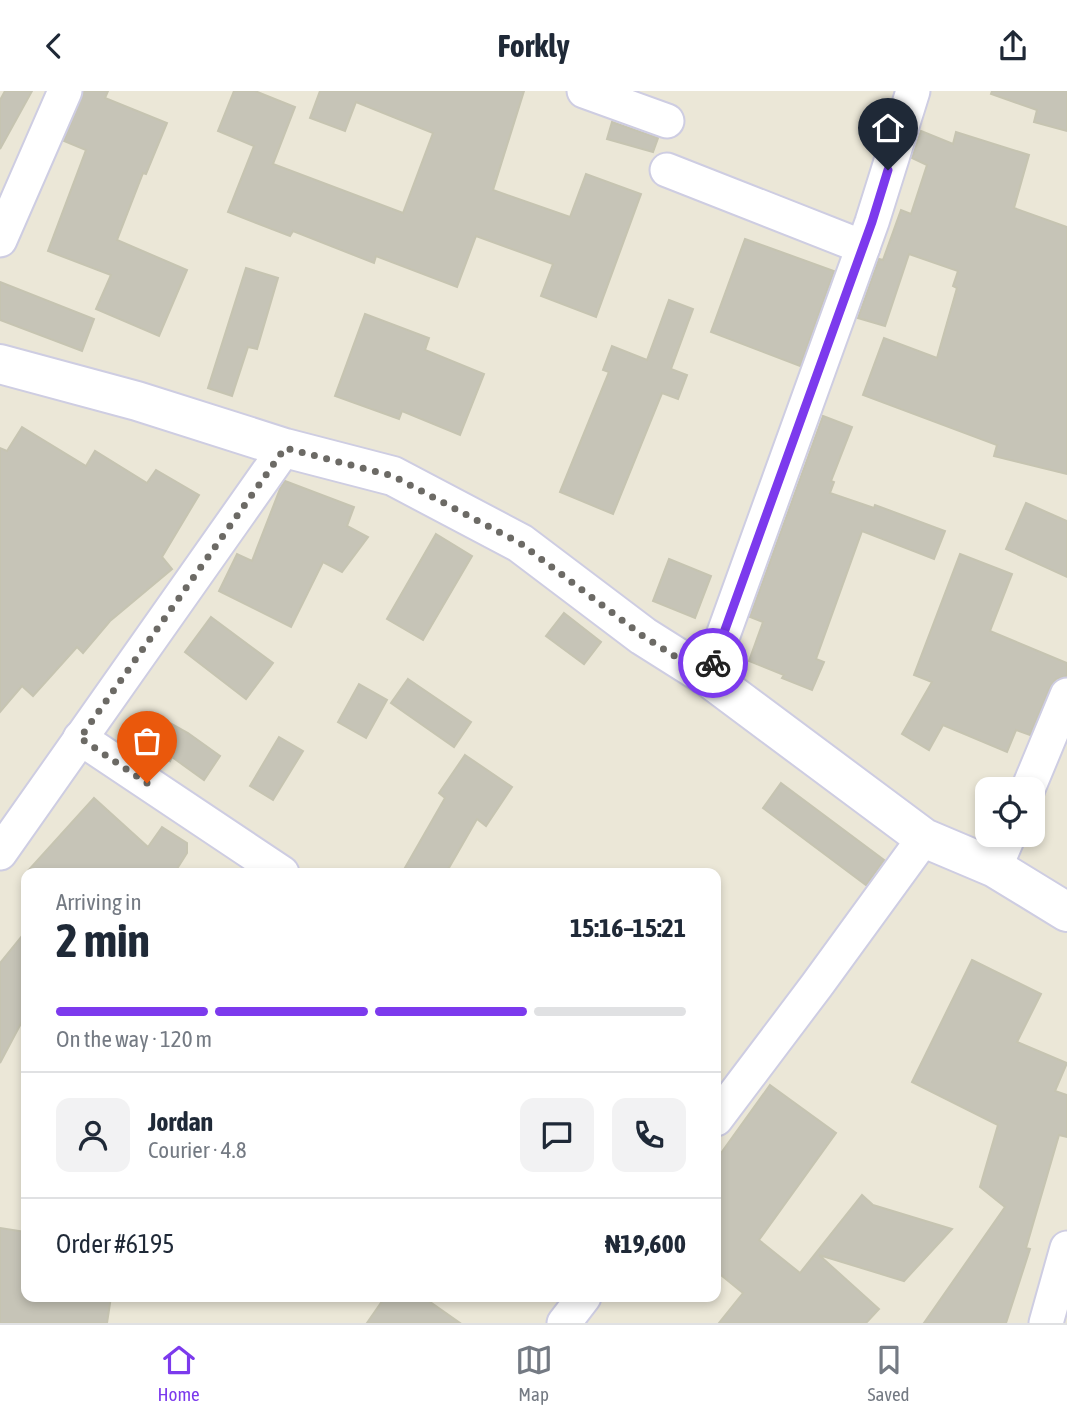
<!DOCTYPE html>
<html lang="en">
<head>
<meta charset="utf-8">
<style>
	body { margin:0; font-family:"Asap Condensed",sans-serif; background:#f2f2f3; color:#1f2937; height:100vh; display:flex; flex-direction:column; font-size:26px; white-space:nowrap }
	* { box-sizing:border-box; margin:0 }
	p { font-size:23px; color:#747a83 }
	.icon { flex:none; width:38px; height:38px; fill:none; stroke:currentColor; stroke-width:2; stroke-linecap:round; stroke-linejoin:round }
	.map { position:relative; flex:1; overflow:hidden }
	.side { position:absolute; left:21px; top:777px; width:700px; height:434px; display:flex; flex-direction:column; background:#fff; border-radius:14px; box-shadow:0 4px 10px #0003 }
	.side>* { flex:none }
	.buttons { position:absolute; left:975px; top:686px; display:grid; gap:14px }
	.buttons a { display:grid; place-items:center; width:70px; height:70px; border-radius:14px; background:#fff; box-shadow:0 4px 10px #0003; font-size:35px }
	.pin { position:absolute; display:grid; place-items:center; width:60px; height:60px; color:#fff; margin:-72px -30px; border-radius:50% 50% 50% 0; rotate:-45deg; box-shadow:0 0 7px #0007 }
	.pin .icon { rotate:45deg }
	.courier { position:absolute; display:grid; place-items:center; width:70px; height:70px; margin:-35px; border:5px solid #7c3aed; border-radius:50%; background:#fff; color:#222; box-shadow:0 2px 9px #0007 }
	.head em { font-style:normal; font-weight:700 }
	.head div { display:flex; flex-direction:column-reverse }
	.head { display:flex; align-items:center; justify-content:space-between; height:119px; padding:0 35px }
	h1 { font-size:46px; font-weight:700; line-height:52px }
	.bar { display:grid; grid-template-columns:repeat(4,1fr); gap:10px 7px; align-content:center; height:84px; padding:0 35px }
	.bar i { height:9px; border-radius:5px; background:#e0e1e3 }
	.bar .current { background:#7c3aed }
	.bar p { grid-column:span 4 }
	.line { display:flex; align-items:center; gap:18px; padding:0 35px; border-top:2px solid #e0e1e3 }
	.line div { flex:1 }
	.round { display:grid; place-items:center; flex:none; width:74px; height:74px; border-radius:14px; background:#f2f2f3 }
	header { display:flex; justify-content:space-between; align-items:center; height:91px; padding:0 35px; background:#fff; font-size:32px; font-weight:700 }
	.dock { display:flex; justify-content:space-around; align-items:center; height:98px; border-top:2px solid #e0e1e3; background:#fff; font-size:19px; color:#747a83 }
	.dock a { display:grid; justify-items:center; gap:4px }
	.dock .current { color:#7c3aed }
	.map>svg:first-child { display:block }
</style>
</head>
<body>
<header><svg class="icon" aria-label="back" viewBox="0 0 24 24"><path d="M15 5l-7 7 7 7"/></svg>Forkly<svg class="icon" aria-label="share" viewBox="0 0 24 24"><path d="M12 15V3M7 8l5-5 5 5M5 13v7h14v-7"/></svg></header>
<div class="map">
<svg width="1067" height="1232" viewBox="0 0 1067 1232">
	<rect width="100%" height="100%" fill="#ebe7d7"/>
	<!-- building -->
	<g fill="#c6c4b7" stroke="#c6c4b1" stroke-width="2">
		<polygon points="5,0 32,0 0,58 0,9"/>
		<polygon points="84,0 108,0 105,7 167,32 146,83 143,82 117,149 187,179 159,245 96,218 111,184 48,160 86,59 64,50"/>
		<polygon points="234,0 255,0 295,16 273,73 403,122 433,42 356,11 345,40 310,27 320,0 524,0 493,99 570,126 586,83 641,103 596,226 541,205 553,173 476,145 457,196 376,165 374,172 293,140 290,145 228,121 254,55 218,40"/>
		<polygon points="992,0 1067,0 1067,40 1034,31 1037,19 991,3"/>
		<polygon points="612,31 658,47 653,61 607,48"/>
		<polygon points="921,40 953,53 956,41 1029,64 1014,117 1067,136 1067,383 994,365 997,354 863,304 884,247 937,267 957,197 953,195 958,180 909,163 885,235 858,227 879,168 883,169 901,119 911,123 927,74 912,67"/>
		<polygon points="745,148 834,180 800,275 711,241"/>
		<polygon points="246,177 278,187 257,258 248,256 232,305 208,297"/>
		<polygon points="0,191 94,228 82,260 0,229"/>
		<polygon points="669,209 693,218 671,278 687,284 678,308 662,302 613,423 560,401 609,281 603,279 612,255 647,269"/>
		<polygon points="365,223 429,247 425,259 484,283 460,344 402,320 399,328 335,305"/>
		<polygon points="823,325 852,336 831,390 834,391 830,402 874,417 875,414 945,440 934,468 862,440 816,568 824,571 812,599 782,587 784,584 749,570 763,531 750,526"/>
		<polygon points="22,336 86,375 95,360 147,392 156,379 199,404 162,466 172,478 110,530 83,562 77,556 33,605 22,595 0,621 0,357 7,360"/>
		<polygon points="285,390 354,416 347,435 368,446 342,481 323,471 291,536 219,500 237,463 252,470 280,398"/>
		<polygon points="1026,412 1067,430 1067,486 1006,458"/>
		<polygon points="436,443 472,465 423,549 387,528"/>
		<polygon points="960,463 1012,483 990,540 1067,572 1067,585 1056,588 1050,596 1030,644 1016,639 1007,661 943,634 929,659 902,643 932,591 914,584"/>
		<polygon points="669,468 711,485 695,527 653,510"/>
		<polygon points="564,522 601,551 584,573 546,545"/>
		<polygon points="211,526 273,572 246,608 185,561"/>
		<polygon points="408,588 471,631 454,656 391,612"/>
		<polygon points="359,593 387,609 366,647 338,631"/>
		<polygon points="150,621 188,642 220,665 204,689 172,666 170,670 134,650"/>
		<polygon points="279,646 303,660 273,709 250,695"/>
		<polygon points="465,664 512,696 486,735 477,728 446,782 402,782 445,707 439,702"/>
		<polygon points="781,692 884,769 866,794 763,717"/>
		<polygon points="94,707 148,756 162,736 187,752 187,762 175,781 176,782 26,782"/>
		<polygon points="26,840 26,923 0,972 0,872"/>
		<polygon points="972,869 1041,903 1017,951 1067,972 1055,1000 1067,1004 1067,1046 1059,1044 1026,1157 1030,1158 1006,1232 924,1232 1005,1116 980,1096 998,1034 912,991"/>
		<polygon points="770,994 836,1042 759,1149 800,1182 862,1104 873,1114 952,1138 904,1190 819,1164 879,1218 866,1232 719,1232 743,1202 716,1180 716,1069"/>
		<polygon points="0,1137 26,1141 26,1206 111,1206 107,1232 0,1232"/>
		<polygon points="385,1206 423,1206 460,1232 367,1232"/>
	</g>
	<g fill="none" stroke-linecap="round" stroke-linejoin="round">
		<!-- street casing -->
		<g stroke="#cecde2" stroke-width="37">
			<g id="street">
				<polyline points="584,0 667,30"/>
				<polyline points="667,79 863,156"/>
				<polyline points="0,149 65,0"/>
				<polyline points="708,586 872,131 913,0"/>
				<polyline points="80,647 282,782"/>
				<polyline points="1028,698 1067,604"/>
				<polyline points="0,762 285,357"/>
				<polyline points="995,777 1009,744"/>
				<polyline points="716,1028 817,894 924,747"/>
				<polyline points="564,1232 584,1206"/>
				<polyline points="1046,1232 1067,1157"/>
			</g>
		</g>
		<!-- secondary casing -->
		<g stroke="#cecde2" stroke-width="42">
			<polyline id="secondary" points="0,273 137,310 285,357 393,385 520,452 643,545 708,586 924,747 995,777 1067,821"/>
		</g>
		<!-- street -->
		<use href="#street" stroke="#fff" stroke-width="33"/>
		<!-- secondary -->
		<use href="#secondary" stroke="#fff" stroke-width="38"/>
	</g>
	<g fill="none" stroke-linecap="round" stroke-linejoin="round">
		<!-- done -->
		<polyline stroke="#6c6a65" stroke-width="7" stroke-dasharray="0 12.6" points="147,692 80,647 285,357 393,385 520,452 643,545 708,586 713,572"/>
		<!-- route -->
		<polyline stroke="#7c3aed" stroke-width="9" points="713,572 872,131 888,79"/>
	</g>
</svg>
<div class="buttons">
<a><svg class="icon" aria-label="locate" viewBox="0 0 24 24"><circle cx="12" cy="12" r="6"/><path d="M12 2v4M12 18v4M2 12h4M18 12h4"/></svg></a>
</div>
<div class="pin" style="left:147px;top:692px;background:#ea580c"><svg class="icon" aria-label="bag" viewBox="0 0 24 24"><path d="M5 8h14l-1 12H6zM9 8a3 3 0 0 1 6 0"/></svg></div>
<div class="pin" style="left:888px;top:79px;background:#1f2937"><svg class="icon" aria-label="home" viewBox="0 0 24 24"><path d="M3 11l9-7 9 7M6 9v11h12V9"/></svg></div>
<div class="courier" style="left:713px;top:572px"><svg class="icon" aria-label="bike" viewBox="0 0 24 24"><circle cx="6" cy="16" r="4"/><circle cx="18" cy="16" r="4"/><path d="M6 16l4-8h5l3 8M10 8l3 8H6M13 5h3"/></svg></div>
<section class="side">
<div class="head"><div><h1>2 min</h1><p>Arriving in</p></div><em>15:16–15:21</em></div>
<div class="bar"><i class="current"></i><i class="current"></i><i class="current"></i><i></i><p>On the way · 120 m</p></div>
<div class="line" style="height:126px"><a class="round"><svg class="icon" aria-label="person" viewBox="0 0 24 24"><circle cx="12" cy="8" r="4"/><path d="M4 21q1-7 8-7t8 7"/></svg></a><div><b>Jordan</b><p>Courier · 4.8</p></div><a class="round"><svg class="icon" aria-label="chat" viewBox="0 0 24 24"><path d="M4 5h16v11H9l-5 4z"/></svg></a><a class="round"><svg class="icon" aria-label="phone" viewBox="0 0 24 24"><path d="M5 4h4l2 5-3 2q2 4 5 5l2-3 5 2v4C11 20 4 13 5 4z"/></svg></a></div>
<div class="line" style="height:91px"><div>Order #6195</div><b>₦19,600</b></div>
</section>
</div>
<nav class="dock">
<a class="current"><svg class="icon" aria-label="home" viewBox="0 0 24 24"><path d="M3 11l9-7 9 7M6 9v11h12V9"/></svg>Home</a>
<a><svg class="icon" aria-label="map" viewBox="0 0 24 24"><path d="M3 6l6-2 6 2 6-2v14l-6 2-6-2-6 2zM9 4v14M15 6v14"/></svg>Map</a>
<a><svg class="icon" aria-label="saved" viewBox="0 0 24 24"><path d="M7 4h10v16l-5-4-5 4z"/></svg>Saved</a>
</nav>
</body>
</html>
